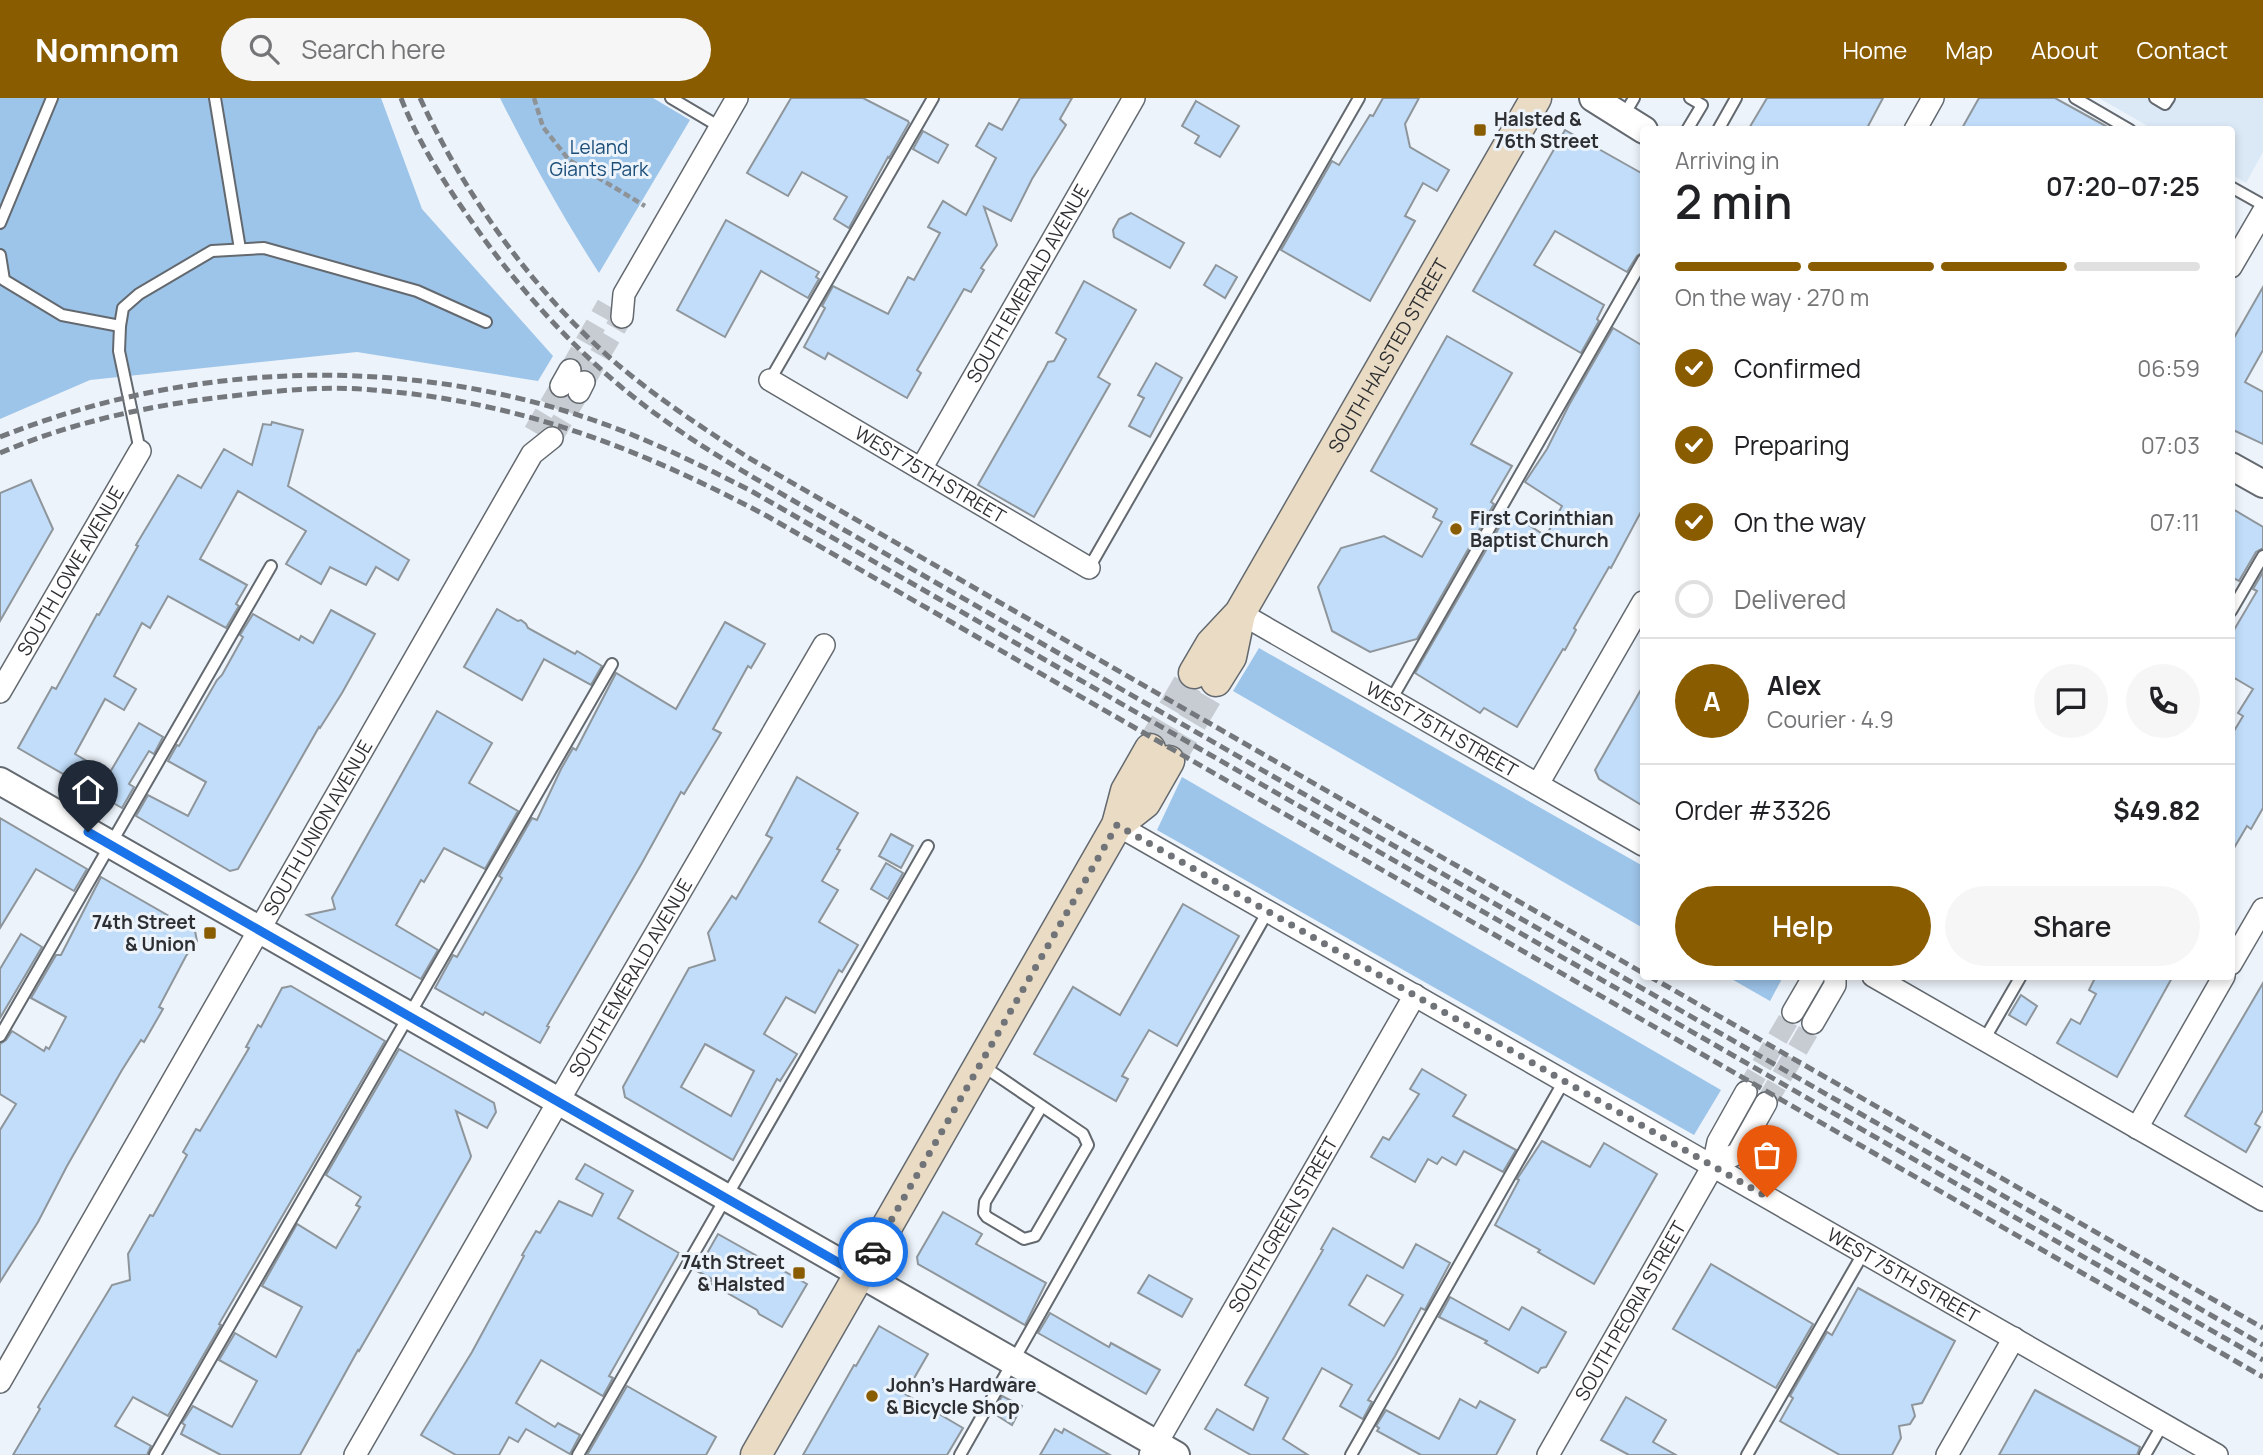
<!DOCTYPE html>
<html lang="en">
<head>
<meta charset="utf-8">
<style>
	body { margin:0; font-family:Manrope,sans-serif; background:#f6f6f6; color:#202124; height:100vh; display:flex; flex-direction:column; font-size:26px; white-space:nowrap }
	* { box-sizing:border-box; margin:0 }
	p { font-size:23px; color:#757577 }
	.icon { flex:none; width:38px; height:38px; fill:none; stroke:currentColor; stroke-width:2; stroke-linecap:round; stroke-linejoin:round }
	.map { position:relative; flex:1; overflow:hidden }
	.panel { position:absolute; left:1640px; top:28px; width:595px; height:854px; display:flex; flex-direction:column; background:#fff; border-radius:7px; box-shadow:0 4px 10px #0003 }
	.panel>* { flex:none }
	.pin { position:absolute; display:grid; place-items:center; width:60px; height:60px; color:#fff; margin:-72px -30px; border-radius:50% 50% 50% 0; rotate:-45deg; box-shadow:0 0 7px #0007 }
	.pin .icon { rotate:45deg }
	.courier { position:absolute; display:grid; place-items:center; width:70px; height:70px; margin:-35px; border:5px solid #1a73e8; border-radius:50%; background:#fff; color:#222; box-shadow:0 2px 9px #0007 }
	.overview em { font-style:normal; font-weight:600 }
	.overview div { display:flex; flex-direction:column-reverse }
	.overview { display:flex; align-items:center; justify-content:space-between; height:119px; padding:0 35px }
	h1 { font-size:46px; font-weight:600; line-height:52px }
	.bar { display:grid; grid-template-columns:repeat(4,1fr); gap:10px 7px; align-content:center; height:84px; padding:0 35px }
	.bar i { height:9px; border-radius:5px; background:#e0e0e0 }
	.bar .selected { background:#8a5c00 }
	.bar p { grid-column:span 4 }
	.line { display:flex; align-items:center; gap:18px; padding:0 35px; border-top:2px solid #e0e0e0 }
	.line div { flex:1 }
	.round { display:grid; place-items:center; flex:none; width:74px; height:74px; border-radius:37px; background:#f6f6f6 }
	ol { padding:0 35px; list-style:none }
	li { display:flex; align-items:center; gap:21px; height:77px }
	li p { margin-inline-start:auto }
	li .icon { padding:7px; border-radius:50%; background:#8a5c00; color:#fff; stroke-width:4 }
	li:last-child { color:#757577 }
	li i { width:38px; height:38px; border:4px solid #e0e0e0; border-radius:50% }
	.button { display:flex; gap:14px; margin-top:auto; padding:14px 35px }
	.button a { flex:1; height:80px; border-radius:42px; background:#8a5c00; color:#fff; font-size:28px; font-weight:600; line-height:80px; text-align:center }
	.button a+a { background:#f6f6f6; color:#202124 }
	header { display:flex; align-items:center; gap:42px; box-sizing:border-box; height:98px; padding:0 35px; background:#8a5c00; color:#fff }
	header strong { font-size:33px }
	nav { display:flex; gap:38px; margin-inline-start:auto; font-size:24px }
	.search { width:490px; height:63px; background:#f6f6f6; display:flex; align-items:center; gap:18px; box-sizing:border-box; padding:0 24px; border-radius:38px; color:#757577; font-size:26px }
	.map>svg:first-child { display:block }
</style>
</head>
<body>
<header>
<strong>Nomnom</strong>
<div class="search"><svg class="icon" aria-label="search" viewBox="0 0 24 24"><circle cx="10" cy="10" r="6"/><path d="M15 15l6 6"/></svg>Search here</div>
<nav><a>Home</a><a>Map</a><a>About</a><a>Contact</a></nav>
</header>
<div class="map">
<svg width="2263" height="1357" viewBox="0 0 2263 1357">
	<rect width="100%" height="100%" fill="#ecf3fa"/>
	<!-- built -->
	<polygon fill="#dbe8f5" points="2099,0 2263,0 2263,54 2246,85 2231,76 2231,32 2153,31"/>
	<!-- green -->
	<g fill="#9dc4e9">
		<polygon points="0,0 381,0 422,111 553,258 538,283 357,254 90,282 0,321"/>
		<path d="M500,0H653L690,22L599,175C562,118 530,60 500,0Z"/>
		<polygon points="1259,550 1643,768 1643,830 1233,593"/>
		<polygon points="1182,679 1721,992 1694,1037 1157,732"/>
		<polygon points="1728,879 1783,879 1770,903"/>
	</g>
	<!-- building -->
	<g fill="#c1ddf9" stroke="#8e959b" stroke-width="2" fill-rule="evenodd">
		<polygon points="791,0 863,0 908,23 909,25 889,60 888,59 849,130 834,121 847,99 802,74 788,98 747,75"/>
		<polygon points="1020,0 1072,0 1060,21 1066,27 1032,81 1011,123 984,109 997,147 981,170 984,172 971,194 964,191 942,229 917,272 921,275 907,300 828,255 825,261 804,249 825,210 822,208 833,188 888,216 908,179 914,182 940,135 928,129 943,103 966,117 996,60 976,48 989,25 1002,32"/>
		<polygon points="1383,0 1419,0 1405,26 1410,49 1449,72 1437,93 1423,85 1405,118 1415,123 1370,203 1281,152 1332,63 1339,67 1370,17 1373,18"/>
		<polygon points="1767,0 1883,0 1866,32 1748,32"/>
		<polygon points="1979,0 2055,0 2113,32 1961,32"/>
		<polygon points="1196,3 1239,28 1220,59 1195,45 1199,38 1182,28"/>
		<polygon points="1565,32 1643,76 1643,154 1637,158 1627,174 1555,133 1534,167 1604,207 1597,221 1599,223 1581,255 1473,193"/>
		<polygon points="923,33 948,47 938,65 913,51"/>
		<polygon points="1131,115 1184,145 1170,170 1114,139 1113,132 1119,121"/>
		<polygon points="726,122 819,174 816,179 819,181 808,200 761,173 725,239 677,212"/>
		<polygon points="1216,167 1237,179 1225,200 1204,187"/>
		<polygon points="1084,183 1136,212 1098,279 1110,286 1034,419 978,387 1045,270 1048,264 1054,263 1066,241 1056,235"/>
		<polygon points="2263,189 2263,252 2245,284 2263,294 2263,346 2231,331 2231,245"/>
		<polygon points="1613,230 1643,248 1643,410 1611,470 1609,469 1574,530 1576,532 1565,552 1563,551 1517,629 1484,610 1480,615 1415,575 1508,414 1546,438 1562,408 1525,384 1547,351 1569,307"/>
		<polygon points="1447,238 1512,275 1471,346 1512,368 1491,404 1494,406 1417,541 1370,554 1332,533 1318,489 1341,450 1384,438 1422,459 1442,424 1433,419 1437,411 1371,373"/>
		<polygon points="1156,265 1182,280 1150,339 1129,328 1144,300 1138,297"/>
		<polygon points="272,324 303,332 288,388 409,462 398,482 376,469 366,487 330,469 321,486 286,466 306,433 238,393 200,461 247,487 236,506 239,508 226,530 168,498 150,530 142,525 114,578 136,591 124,612 105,601 75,656 109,676 139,625 163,639 154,656 149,653 129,686 134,689 122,710 18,650 52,589 56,591 97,516 99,517 138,448 136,447 178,377 201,390 224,351 252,367 263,326 271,327"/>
		<polygon points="31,382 53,431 0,523 0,395"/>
		<polygon points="2231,410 2263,429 2263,450 2256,454 2239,483 2231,479"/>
		<polygon points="2263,474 2263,710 2251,731 2247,728 2231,755 2231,638 2243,618 2238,615 2253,591 2231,578 2231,537 2257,493 2253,491"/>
		<polygon points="497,511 518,523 521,522 526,526 528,530 575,556 577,553 602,568 591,587 544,561 522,602 464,569"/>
		<polygon points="331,512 375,536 342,595 320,630 319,629 238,771 230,773 136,718 148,697 188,718 206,684 168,663 177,647 179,648 217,582 222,577 243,539 240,537 253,516 299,542 301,538 313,545"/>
		<polygon points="725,524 765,546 751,570 748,568 713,631 721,635 684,696 681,694 642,765 547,928 549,929 540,945 485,914 483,917 435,890 452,859 453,857 457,859 502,780 499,778 532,720 537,722 561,671 573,650 576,652 616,575 676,611"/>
		<polygon points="1643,588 1643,708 1599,681 1595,672"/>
		<polygon points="437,613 492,645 469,685 518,713 485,771 444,750 424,784 421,782 396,827 438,852 421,881 307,817 335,811 332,800"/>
		<path d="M797,679L858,715L837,751L840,752L822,783L838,792L819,824L858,847L842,874L839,872L815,915L786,899L764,936L797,956L780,983L777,981L733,1062L625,999L623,989L689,870L715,862L708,835L732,798L736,801L772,740L766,737ZM705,946L754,973L731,1018L681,989Z"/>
		<polygon points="0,720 87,771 74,793 36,771 0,830"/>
		<polygon points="891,736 913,748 901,770 879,758"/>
		<polygon points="886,765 903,775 888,801 871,791"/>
		<polygon points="101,779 195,833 197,843 186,858 159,909 163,911 144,944 141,942 122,972 67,1068 38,1124 0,1184 0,1032 16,1006 0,996 0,946 6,942 12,933 44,953 46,949 49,951 66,919 31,900 56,857 61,857"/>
		<polygon points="1183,806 1239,838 1177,948 1149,932 1122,978 1128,981 1116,1003 1034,956 1073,889 1120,917"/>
		<polygon points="21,836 42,849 0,920 0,871"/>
		<polygon points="2096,878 2173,878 2117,979 2057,945 2071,921 2080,926 2096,896 2089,892"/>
		<polygon points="2263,885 2263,1012 2255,1026 2260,1029 2246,1054 2185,1018"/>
		<polygon points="291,888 385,943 219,1226 221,1227 168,1318 133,1299 115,1328 151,1348 147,1357 13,1357 40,1311 38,1309 112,1187 130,1182 128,1156 150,1117 153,1118 187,1057 183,1054 196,1031 200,1033 249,950 246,949 258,927 261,929 282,890"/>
		<polygon points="2021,897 2037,908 2026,927 2009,917"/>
		<polygon points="399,951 494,1005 496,1014 487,1030 456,1013 471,1058 470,1061 359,1253 358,1252 300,1357 221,1357 181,1336 185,1327 182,1325 193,1308 232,1329 257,1283 219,1262 235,1235 276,1259 302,1209 262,1188 297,1126 336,1150 360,1109 356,1107 361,1099 326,1077"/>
		<polygon points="1422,971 1466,997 1453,1018 1516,1052 1503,1074 1464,1053 1456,1067 1442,1059 1437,1066 1428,1061 1415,1084 1371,1059 1383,1039 1389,1042 1419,996 1410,991"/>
		<polygon points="1542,1043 1590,1069 1604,1045 1657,1076 1594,1186 1538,1154 1540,1152 1495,1127 1519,1082 1517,1081"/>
		<polygon points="585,1066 633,1093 618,1120 679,1155 609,1278 613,1280 603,1298 541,1262 516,1305 555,1329 558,1325 580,1337 570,1356 526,1331 518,1344 509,1339 499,1357 456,1357 421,1337 472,1254 524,1158 522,1157 536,1133 540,1135 559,1103 592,1118 603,1096 576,1081"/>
		<polygon points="943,1114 982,1136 976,1146 1046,1185 1025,1227 918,1166 917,1159"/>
		<path d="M1333,1130L1403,1170L1416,1146L1450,1165L1425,1212L1421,1210L1395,1258L1368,1302L1372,1304L1363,1321L1340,1308L1352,1287L1322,1270L1283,1341L1308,1357H1251L1205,1331L1217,1311L1253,1332L1268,1300L1245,1287L1323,1152L1321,1151ZM1367,1177L1403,1197L1384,1228L1349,1207Z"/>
		<polygon points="718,1136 807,1186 782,1229 759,1216 757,1212 710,1185 712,1181 697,1173"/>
		<polygon points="1711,1166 1813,1226 1776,1290 1673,1231"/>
		<polygon points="1149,1177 1192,1201 1182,1219 1138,1195"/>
		<polygon points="1858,1190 1955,1243 1922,1305 1912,1307 1915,1318 1910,1326 1899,1328 1901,1340 1892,1357 1840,1357 1780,1323 1793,1300 1790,1298 1827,1234 1832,1237"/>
		<polygon points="1450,1199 1509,1232 1522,1209 1566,1234 1546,1269 1541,1270 1538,1275 1485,1245 1487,1243 1439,1219"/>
		<polygon points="1050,1215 1109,1249 1111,1245 1160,1272 1146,1296 1038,1235"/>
		<polygon points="879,1228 928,1256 905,1296 963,1330 947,1357 803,1357 854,1267 856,1268"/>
		<polygon points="627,1288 716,1339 706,1357 587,1357"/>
		<polygon points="2035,1292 2140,1349 2137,1357 1999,1357"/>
		<polygon points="1002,1298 1022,1308 1012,1327 993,1315"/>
		<polygon points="1626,1299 1666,1322 1653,1344 1676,1357 1629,1357 1601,1342"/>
		<polygon points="1460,1301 1476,1310 1480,1303 1515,1322 1496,1357 1421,1357 1377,1333 1379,1330 1376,1328 1386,1312 1439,1341"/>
		<polygon points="1055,1331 1062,1335 1064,1331 1110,1357 1040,1357"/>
	</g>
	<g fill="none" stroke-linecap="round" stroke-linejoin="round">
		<!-- minor-tunnel -->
		<g stroke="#c6ccd2" stroke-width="21" stroke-dasharray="21 10" stroke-linecap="butt">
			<polyline points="570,272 607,207"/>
			<polyline points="584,284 622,219"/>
			<polyline points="534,334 561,288"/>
			<polyline points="552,340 579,294"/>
			<polyline points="1746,994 1793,914"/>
			<polyline points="1766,1005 1813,925"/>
		</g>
		<!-- secondary-tunnel -->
		<g stroke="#c6ccd2" stroke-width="30" stroke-dasharray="30 15" stroke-linecap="butt">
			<polyline points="1150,651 1194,575"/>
			<polyline points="1169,663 1216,583"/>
		</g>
		<!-- service casing -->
		<g stroke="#63696f" stroke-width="14">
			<g id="service">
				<polyline points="215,0 240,151"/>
				<polyline points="671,0 720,29"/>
				<polyline points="2075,0 2130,32"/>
				<polyline points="2155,0 2165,6 2169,0"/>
				<polyline points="1623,19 1634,0"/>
				<polyline points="1687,32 1702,7 1690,0"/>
				<polyline points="1718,32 1736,0"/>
				<polyline points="2231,89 2263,107"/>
				<polyline points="0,125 52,0"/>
				<polyline points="0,157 4,182 62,217 120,228"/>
				<polyline points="770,282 933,0"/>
				<polyline points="140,353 119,253 120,228 123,210 139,196 212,153 264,150 417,193 486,224"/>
				<polyline points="1089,470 1359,0"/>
				<polyline points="2231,513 2263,458"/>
				<polyline points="1391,602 1643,162"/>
				<polyline points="0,938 271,468"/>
				<polyline points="1984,942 2021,878"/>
				<polyline points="983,968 1083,1036 1088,1047 1035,1138 1024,1141 987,1119 984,1115 985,1104 1042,1008"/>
				<polyline points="155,1357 612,566"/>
				<polyline points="578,1357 928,748"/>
				<polyline points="960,1357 1268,813"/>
				<polyline points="1351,1357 1564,983"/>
				<polyline points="1747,1357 1864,1154"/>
				<polyline points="2145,1357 2163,1326"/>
			</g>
		</g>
		<!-- minor casing -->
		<g stroke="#63696f" stroke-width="24">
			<g id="minor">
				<polyline points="1915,32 1933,0"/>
				<polyline points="2231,169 2263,114"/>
				<polyline points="622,219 624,196 737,0"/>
				<path id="s1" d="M770,282L1089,470"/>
				<polyline points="561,288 570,272"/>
				<polyline points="579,294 584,284"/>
				<path id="s2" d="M921,371L1134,0"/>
				<path id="s3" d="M1240,515L1643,747"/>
				<path id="s4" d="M0,594L140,353"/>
				<polyline points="1538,686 1643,504"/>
				<path id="s5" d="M1117,727L2217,1357"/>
				<polyline points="2231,866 2263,811"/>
				<polyline points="1873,878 2263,1102"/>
				<polyline points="1793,914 1814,878"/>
				<polyline points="1813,925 1835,887 1835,878"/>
				<polyline points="2137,1030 2224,878"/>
				<polyline points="1713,1068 1738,1055 1766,1005"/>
				<path id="s6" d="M0,1284L532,356L552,340"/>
				<path id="s7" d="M355,1357L573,978L824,547"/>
				<path id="s8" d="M1150,1357L1415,897"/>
				<path id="s9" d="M1548,1357L1713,1068L1718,1044L1746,994"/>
				<polyline points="1947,1357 2014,1240"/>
			</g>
		</g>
		<!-- tertiary casing -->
		<g stroke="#63696f" stroke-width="30">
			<g id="tertiary">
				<polyline points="1593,0 1644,32"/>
				<polyline points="2231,368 2263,386"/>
				<polyline points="0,683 1176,1357"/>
			</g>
		</g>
		<!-- secondary casing -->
		<g stroke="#63696f" stroke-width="33">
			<g id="secondary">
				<path id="s10" d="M1194,575L1211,546L1240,515L1536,0"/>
				<polyline points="1216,583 1231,559 1240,516"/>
				<polyline points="1117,727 1145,705 1169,663"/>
				<polyline points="756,1357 1117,727 1126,693 1150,651"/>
			</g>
		</g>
		<!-- path -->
		<polyline stroke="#8e9398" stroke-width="4.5" stroke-dasharray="7 3.5" stroke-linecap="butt" points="534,0 543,29 569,62 645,108"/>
		<!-- service -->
		<use href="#service" stroke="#fff" stroke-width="10"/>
		<!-- minor -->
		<use href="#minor" stroke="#fff" stroke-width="21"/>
		<!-- tertiary -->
		<use href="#tertiary" stroke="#fff" stroke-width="26"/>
		<!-- secondary -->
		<use href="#secondary" stroke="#eadbc4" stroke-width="30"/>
		<!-- rail -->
		<g stroke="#74787d" stroke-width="5" stroke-dasharray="10 5" stroke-linecap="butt">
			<path d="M401,0C418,44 445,86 472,124C512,182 560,236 613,282C681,341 762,384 839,429L2263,1247"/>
			<path d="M420,0C466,100 538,200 623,271C663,304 706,332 749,360L1643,875"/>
			<path d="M0,339C188,264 402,256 593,322C648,341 701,367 753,394L2263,1262"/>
			<path d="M0,355C67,326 142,309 214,300C266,294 320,287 373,292C518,303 639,350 767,418L2263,1279"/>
			<polyline points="1649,878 2263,1230"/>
		</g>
	</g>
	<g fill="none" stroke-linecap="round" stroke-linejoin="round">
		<!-- done -->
		<polyline stroke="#707478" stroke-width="7" stroke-dasharray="0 12.6" points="873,1154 1117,727 1767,1099"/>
		<!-- route -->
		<polyline stroke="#1a73e8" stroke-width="9" points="88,734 860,1177 873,1154"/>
	</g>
	<!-- markers -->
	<g fill="#8a5c00" stroke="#ecf3fa" stroke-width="2.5">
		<rect x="1473" y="25" width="14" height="14" rx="3.5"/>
		<circle cx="1456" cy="431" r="7"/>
		<rect x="203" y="828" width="14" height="14" rx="3.5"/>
		<rect x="792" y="1168" width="14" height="14" rx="3.5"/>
		<circle cx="872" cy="1298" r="7"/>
	</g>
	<g text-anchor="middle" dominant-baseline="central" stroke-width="6" stroke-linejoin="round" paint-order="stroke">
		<!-- poi labels -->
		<g font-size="19" font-weight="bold" fill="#2d2f32" stroke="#ecf3fa" text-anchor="start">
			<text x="1494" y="21">Halsted &amp;<tspan x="1494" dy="22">76th Street</tspan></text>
			<text x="1470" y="420">First Corinthian<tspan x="1470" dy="22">Baptist Church</tspan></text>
			<text x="196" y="824" text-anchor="end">74th Street<tspan x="196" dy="22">&amp; Union</tspan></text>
			<text x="785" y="1164" text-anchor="end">74th Street<tspan x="785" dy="22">&amp; Halsted</tspan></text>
			<text x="886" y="1287">John's Hardware<tspan x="886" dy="22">&amp; Bicycle Shop</tspan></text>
		</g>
		<!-- park labels -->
		<g font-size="19" fill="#1a4d78" stroke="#ecf3fa">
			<text x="599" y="49">Leland<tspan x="599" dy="22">Giants Park</tspan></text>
		</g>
		<!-- street labels -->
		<g font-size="19" fill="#2d2f32" stroke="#ecf3fa">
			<text stroke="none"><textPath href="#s2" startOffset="214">SOUTH EMERALD AVENUE</textPath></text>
			<text stroke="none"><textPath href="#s10" startOffset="373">SOUTH HALSTED STREET</textPath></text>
			<text stroke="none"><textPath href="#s1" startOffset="186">WEST 75TH STREET</textPath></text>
			<text stroke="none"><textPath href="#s4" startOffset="140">SOUTH LOWE AVENUE</textPath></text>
			<text stroke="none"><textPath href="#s3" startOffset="233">WEST 75TH STREET</textPath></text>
			<text stroke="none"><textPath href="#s6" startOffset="639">SOUTH UNION AVENUE</textPath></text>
			<text stroke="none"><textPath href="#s7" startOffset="551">SOUTH EMERALD AVENUE</textPath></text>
			<text stroke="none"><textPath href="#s8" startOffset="266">SOUTH GREEN STREET</textPath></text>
			<text stroke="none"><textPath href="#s5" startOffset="906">WEST 75TH STREET</textPath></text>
			<text stroke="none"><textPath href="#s9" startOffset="166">SOUTH PEORIA STREET</textPath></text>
		</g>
	</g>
</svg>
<div class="pin" style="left:1767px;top:1099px;background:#ea580c"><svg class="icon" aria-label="bag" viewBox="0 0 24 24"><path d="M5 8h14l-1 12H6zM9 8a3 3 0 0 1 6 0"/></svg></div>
<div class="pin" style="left:88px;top:734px;background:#1f2937"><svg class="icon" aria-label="home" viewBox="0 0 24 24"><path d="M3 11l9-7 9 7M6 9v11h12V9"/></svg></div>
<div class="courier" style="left:873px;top:1154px"><svg class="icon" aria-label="car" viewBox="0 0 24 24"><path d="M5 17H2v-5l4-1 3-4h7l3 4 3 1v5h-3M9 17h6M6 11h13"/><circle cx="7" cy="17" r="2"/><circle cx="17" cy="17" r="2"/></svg></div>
<section class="panel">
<div class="overview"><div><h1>2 min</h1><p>Arriving in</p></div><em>07:20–07:25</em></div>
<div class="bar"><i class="selected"></i><i class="selected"></i><i class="selected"></i><i></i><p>On the way · 270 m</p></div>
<ol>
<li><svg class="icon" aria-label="check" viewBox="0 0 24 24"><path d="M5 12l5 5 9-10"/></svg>Confirmed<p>06:59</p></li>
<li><svg class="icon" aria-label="check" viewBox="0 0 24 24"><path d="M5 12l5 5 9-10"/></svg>Preparing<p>07:03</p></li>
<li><svg class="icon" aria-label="check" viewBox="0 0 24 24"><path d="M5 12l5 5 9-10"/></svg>On the way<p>07:11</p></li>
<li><i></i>Delivered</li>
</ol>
<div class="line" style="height:126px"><b class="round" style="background:#8a5c00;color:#fff">A</b><div><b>Alex</b><p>Courier · 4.9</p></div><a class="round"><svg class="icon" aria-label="chat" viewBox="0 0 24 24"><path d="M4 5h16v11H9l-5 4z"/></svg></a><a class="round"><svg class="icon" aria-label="phone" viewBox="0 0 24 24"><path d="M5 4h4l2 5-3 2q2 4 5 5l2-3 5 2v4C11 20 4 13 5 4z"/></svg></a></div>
<div class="line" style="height:91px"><div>Order #3326</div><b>$49.82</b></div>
<div class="button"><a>Help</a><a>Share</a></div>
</section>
</div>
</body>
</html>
